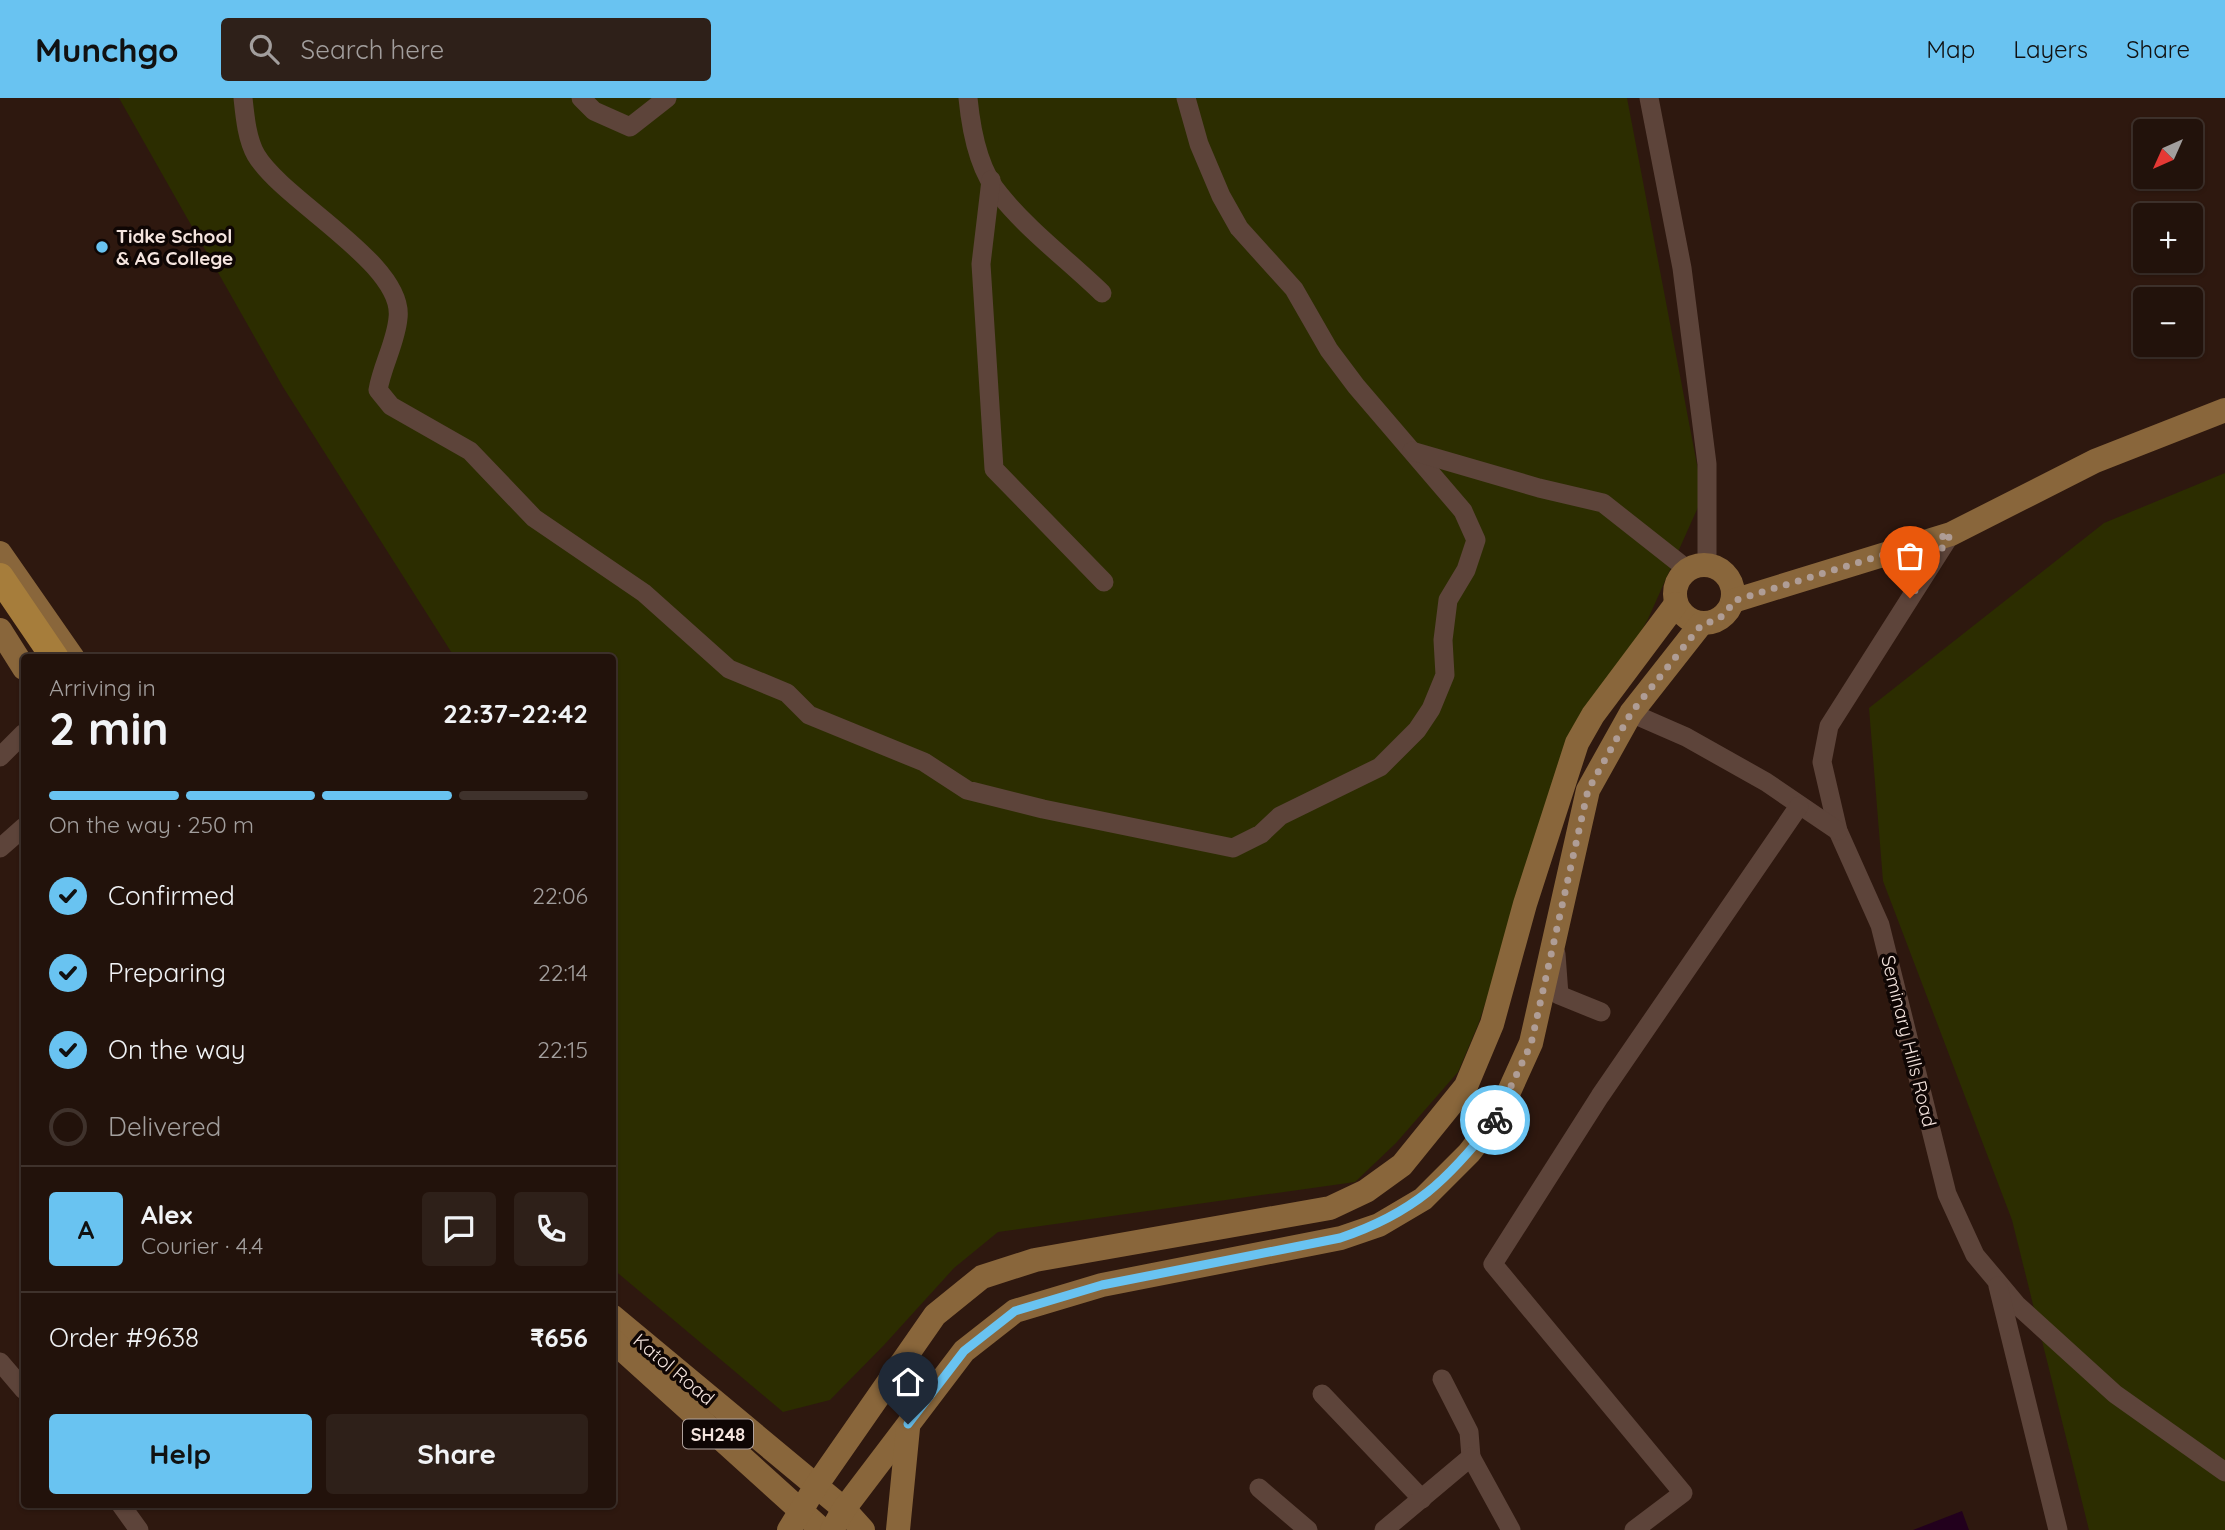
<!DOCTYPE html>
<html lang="en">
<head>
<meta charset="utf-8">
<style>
	body { margin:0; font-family:Quicksand,sans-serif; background:#2e2019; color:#f1f3f6; height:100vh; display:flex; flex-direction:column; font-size:26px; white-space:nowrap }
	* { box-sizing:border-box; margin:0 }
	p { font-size:23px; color:#a29e9d }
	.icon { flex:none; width:38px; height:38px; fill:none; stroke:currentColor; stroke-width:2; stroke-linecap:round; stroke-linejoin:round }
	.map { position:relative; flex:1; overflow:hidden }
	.drawer { position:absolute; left:21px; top:556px; width:595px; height:854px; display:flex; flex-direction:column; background:#22120b; border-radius:7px; box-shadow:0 2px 5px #0004,0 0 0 2px #3f322c }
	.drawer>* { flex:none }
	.needle { width:46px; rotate:225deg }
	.fabs { position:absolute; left:2133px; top:21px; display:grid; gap:14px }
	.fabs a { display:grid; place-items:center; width:70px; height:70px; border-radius:7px; background:#22120b; box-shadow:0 2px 5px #0004,0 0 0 2px #3f322c; font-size:35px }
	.pin { position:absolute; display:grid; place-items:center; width:60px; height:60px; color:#fff; margin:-72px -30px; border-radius:50% 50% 50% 0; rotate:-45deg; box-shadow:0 0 7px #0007 }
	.pin .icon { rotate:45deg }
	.courier { position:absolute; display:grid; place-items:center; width:70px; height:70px; margin:-35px; border:5px solid #69c3f1; border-radius:50%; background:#fff; color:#222; box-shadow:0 2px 9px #0007 }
	.summary em { font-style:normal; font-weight:800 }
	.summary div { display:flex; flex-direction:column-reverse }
	.summary { display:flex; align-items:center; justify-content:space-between; height:119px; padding:0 28px }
	h1 { font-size:46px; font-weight:800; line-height:52px }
	.bar { display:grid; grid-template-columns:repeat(4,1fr); gap:10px 7px; align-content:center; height:84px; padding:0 28px }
	.bar i { height:9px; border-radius:5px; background:#3f322c }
	.bar .selected { background:#69c3f1 }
	.bar p { grid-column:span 4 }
	.line { display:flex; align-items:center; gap:18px; padding:0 28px; border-top:2px solid #3f322c }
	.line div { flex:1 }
	.round { display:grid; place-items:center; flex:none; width:74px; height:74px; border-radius:7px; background:#2e2019 }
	ol { padding:0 28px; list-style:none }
	li { display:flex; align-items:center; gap:21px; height:77px }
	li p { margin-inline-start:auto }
	li .icon { padding:7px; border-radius:50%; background:#69c3f1; color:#111; stroke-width:4 }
	li:last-child { color:#a29e9d }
	li i { width:38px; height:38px; border:4px solid #3f322c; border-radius:50% }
	.button { display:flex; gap:14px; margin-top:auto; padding:14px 28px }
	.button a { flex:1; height:80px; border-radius:7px; background:#69c3f1; color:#111; font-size:28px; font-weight:800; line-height:80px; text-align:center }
	.button a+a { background:#2e2019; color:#f1f3f6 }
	header { display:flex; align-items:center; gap:42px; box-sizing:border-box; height:98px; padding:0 35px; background:#69c3f1; color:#111 }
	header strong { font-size:33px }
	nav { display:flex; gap:38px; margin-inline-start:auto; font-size:24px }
	.search { width:490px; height:63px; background:#2e2019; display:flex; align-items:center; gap:18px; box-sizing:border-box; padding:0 24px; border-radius:7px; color:#a29e9d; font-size:26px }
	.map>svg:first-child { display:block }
</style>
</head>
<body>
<header>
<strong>Munchgo</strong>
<div class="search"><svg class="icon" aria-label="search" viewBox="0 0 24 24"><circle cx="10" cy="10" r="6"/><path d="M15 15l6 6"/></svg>Search here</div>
<nav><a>Map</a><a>Layers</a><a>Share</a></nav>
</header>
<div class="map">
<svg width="2225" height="1432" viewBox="0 0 2225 1432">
	<rect width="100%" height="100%" fill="#2e180f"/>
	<!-- green -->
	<g fill="#2c2d00">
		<polygon points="119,0 1627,0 1703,398 1648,521 1561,678 1478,927 1458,974 1396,1045 1355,1084 998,1134 954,1170 885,1246 830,1302 783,1314 613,1171 612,560 455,560 283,289"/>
		<polygon points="2225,375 2225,1432 2089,1432 2012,1122 1883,783 1869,610 2104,425"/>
	</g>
	<!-- water -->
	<polygon fill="#22001d" points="1962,1413 1969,1432 1913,1432"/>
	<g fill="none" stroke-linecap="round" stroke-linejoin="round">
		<!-- minor -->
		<g stroke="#5d443a" stroke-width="19">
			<path d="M243,0C245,19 247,41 256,57C283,103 405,166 398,220C396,244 382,268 378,292L391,308L470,353L534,420L644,495L729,571L787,595L809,617L924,664L967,692L1043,711L1233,750L1261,736L1280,718L1380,669L1417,632L1431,611L1445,577L1443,542L1448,502L1466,472L1476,442L1463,413L1356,288L1329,252L1294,191L1239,130L1221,98L1199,46L1186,0"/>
			<polyline points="581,0 594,13 630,29 667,0"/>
			<path d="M968,0C971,31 979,73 1000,97C1029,133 1069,163 1102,195"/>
			<polyline points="1649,0 1682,170 1707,366 1707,467"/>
			<polyline points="991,82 981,166 994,371 1104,484"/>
			<polyline points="1412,353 1539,390 1603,405 1688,472"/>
			<polyline points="1951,436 1829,628 1822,664 1838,733 1880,827 1947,1096 1975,1157 2017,1207 2115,1296 2225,1374"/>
			<polyline points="1631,615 1686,639 1766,684 1838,733"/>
			<polyline points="0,659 24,635"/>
			<polyline points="0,750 24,729"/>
			<polyline points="1556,856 1559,897 1601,914"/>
			<polyline points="1998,1188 2058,1432"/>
			<polyline points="0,1264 24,1292"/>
			<polyline points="1442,1281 1469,1334 1471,1359"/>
			<polyline points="1322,1296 1422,1401"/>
			<polyline points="1259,1390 1308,1432"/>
			<polyline points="121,1407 139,1432"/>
			<polyline points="1384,1432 1471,1359 1511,1432"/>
			<polyline points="1634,1432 1683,1395 1493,1166 1600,998 1799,708"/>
		</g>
		<!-- major -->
		<g stroke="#89663b" stroke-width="24">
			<polyline points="0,455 73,560"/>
			<circle cx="1704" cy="496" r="29"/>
			<polyline points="1733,503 1951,436 2095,363 2225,312"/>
			<polyline points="0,532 24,570"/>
			<polyline points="612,1218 844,1411 863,1432"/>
			<polyline points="612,1242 822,1432"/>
			<polyline points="789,1432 816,1388 935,1217 982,1179 1035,1162 1330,1110 1366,1093 1402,1067 1466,988 1492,926 1525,806 1577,645 1593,617 1676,506"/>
			<polyline points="832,1432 844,1411 964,1253 1015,1213 1102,1187 1341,1140 1379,1127 1423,1101 1469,1055 1498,1018 1531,945 1588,692 1631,615 1701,526"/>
			<polyline points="898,1432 908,1330"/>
		</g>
		<!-- highway -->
		<polyline stroke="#a67d3b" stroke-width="28" points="0,479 55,560"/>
	</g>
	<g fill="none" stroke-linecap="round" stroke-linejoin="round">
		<!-- done -->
		<path stroke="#af9d96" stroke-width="7" stroke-dasharray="0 12.6" d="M1495,1022L1531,946L1588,692L1631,615L1702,526C1718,523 1726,518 1733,503L1951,436L1910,500"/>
		<!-- route -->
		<path stroke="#69c3f1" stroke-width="9" d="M908,1326L964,1253L1015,1213L1102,1187L1340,1140C1414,1115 1448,1082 1495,1022"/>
	</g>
	<!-- markers -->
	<circle fill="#69c3f1" stroke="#0f0604" stroke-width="2.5" cx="102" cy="149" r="7"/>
	<g text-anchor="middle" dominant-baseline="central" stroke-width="7" stroke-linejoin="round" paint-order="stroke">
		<!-- shield labels -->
		<rect fill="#0f0604" stroke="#b0a29d" stroke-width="2" x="683" y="1321.5" width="70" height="29" rx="5"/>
		<g font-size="18" font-weight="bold" fill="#f5e5df">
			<text x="718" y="1336">SH248</text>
		</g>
		<!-- poi labels -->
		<g font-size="19" font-weight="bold" fill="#f5e5df" stroke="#0f0604" text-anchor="start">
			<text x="116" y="138">Tidke School<tspan x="116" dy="22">&amp; AG College</tspan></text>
		</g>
		<!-- street labels -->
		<g font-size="19" fill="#f5e5df" stroke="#0f0604">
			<text transform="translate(1909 943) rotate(76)">Seminary Hills Road</text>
			<text transform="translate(674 1271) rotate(40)">Katol Road</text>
		</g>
	</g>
</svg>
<div class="fabs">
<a><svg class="needle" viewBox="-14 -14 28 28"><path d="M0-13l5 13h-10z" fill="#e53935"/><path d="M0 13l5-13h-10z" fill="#a29e9d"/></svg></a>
<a>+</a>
<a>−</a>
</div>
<div class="pin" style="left:1910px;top:500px;background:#ea580c"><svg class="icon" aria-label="bag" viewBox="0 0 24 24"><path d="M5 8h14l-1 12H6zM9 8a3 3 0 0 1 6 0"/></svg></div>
<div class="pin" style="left:908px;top:1326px;background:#1f2937"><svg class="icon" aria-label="home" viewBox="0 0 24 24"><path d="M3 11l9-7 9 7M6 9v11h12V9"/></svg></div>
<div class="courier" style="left:1495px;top:1022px"><svg class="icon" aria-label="bike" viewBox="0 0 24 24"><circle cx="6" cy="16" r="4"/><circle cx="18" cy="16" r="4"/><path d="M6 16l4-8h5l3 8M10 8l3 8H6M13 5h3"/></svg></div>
<section class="drawer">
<div class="summary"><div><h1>2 min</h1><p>Arriving in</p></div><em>22:37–22:42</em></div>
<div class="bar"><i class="selected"></i><i class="selected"></i><i class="selected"></i><i></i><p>On the way · 250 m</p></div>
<ol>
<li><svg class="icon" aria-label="check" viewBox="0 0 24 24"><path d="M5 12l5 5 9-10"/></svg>Confirmed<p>22:06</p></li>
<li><svg class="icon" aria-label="check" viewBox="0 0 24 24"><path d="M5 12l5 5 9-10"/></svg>Preparing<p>22:14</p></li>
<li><svg class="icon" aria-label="check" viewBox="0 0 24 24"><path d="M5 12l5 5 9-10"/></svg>On the way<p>22:15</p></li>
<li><i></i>Delivered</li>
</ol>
<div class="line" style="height:126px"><b class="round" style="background:#69c3f1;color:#111">A</b><div><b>Alex</b><p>Courier · 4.4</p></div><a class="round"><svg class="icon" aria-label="chat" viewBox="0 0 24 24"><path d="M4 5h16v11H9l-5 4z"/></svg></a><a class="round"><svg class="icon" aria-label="phone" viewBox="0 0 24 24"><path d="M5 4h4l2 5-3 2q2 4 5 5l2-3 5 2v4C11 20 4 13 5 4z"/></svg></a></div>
<div class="line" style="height:91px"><div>Order #9638</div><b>₹656</b></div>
<div class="button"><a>Help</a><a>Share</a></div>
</section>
</div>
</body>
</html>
